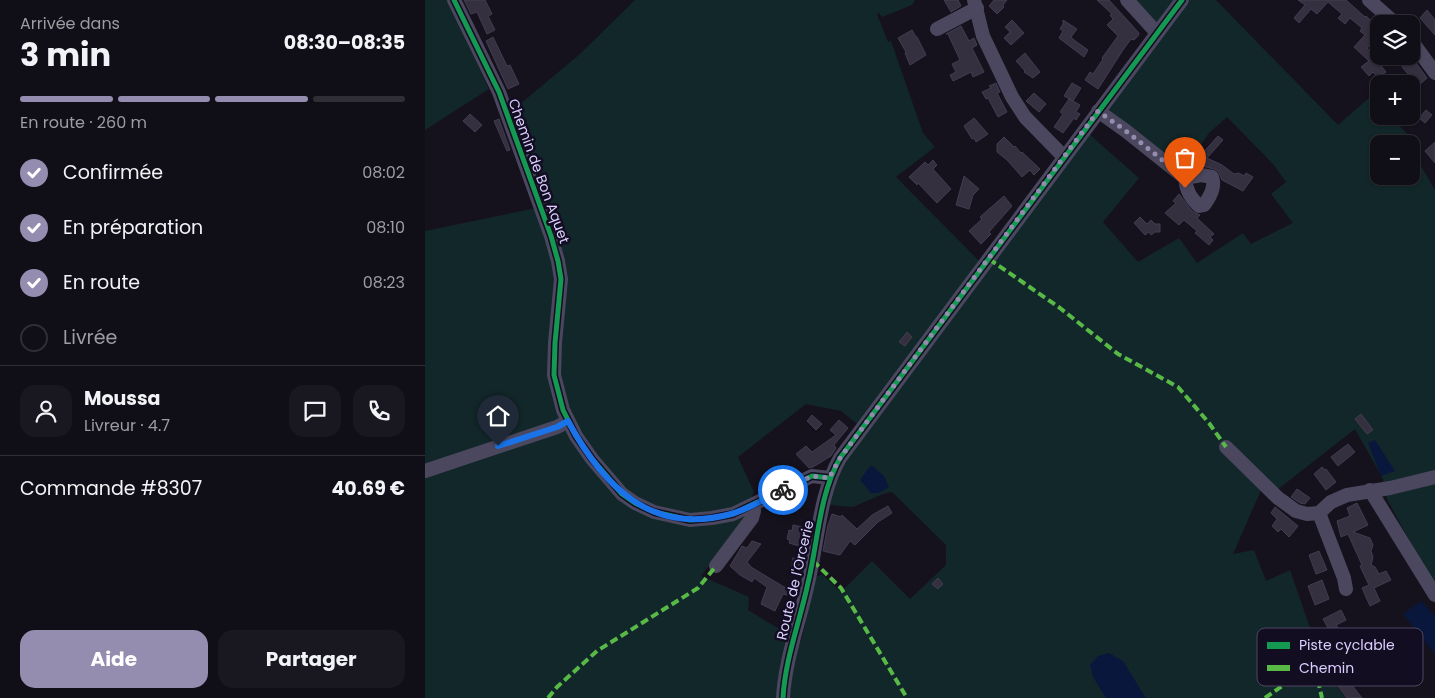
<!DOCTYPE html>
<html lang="fr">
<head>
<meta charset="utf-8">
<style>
	body { margin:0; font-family:Poppins,sans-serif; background:#19171f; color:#f1f3f6; height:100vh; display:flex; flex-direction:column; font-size:19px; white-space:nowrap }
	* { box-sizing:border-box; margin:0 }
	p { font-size:16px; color:#9c9ca1 }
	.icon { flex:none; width:28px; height:28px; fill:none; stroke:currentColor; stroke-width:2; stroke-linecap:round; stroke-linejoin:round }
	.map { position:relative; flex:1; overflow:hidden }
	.side { display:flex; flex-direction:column; background:#100e16; width:425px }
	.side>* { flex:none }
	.fabs { position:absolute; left:945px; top:15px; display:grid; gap:10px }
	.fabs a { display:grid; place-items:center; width:50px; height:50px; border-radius:10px; background:#100e16; box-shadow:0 1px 4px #0004,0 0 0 1px #302e35; font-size:25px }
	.pin { position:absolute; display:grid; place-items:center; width:42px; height:42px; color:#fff; margin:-51px -21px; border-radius:50% 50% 50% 0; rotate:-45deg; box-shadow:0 0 5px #0007 }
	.pin .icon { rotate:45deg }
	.courier { position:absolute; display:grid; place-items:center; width:50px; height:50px; margin:-25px; border:4px solid #1a73e8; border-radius:50%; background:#fff; color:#222; box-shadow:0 1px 6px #0007 }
	.headline em { font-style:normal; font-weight:700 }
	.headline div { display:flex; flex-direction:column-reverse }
	.headline { display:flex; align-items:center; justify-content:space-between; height:85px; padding:0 20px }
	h1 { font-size:32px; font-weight:700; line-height:38px }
	.bar { display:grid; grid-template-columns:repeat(4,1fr); gap:8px 5px; align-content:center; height:60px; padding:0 20px }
	.bar i { height:6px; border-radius:4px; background:#302e35 }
	.bar .current { background:#958db0 }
	.bar p { grid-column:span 4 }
	.line { display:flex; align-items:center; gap:12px; padding:0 20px; border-top:1px solid #302e35 }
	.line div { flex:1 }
	.round { display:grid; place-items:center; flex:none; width:52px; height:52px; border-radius:15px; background:#19171f }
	ol { padding:0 20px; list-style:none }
	li { display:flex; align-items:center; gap:15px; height:55px }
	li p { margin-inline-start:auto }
	li .icon { padding:5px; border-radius:50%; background:#958db0; color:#fff; stroke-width:4 }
	li:last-child { color:#9c9ca1 }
	li i { width:28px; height:28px; border:2px solid #302e35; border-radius:50% }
	.primary-button { display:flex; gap:10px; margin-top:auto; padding:10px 20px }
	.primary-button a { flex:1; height:58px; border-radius:15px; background:#958db0; color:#fff; font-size:20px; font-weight:700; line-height:58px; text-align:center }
	.primary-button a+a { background:#19171f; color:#f1f3f6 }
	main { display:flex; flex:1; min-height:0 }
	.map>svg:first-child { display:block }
</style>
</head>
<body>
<main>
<section class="side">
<div class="headline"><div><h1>3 min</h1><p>Arrivée dans</p></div><em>08:30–08:35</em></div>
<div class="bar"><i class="current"></i><i class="current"></i><i class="current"></i><i></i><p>En route · 260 m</p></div>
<ol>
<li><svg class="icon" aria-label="check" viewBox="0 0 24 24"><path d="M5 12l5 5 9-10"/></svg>Confirmée<p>08:02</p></li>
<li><svg class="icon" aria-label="check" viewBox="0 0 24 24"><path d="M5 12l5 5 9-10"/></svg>En préparation<p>08:10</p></li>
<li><svg class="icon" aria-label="check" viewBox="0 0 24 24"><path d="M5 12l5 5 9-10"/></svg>En route<p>08:23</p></li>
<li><i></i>Livrée</li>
</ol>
<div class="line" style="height:90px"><a class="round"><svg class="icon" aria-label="person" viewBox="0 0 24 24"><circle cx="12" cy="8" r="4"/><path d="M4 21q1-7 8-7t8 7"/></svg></a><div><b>Moussa</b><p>Livreur · 4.7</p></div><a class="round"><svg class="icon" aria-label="chat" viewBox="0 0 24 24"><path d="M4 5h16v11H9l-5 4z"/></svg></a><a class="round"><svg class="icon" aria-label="phone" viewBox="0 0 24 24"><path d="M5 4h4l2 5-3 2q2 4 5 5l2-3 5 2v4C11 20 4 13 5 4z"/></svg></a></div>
<div class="line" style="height:65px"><div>Commande #8307</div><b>40.69 €</b></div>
<div class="primary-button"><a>Aide</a><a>Partager</a></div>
</section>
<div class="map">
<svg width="1010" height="698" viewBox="0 0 1010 698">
	<rect width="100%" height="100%" fill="#15121d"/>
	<!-- green -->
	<g fill="#12272a" fill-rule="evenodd">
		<polygon points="0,0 22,0 64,89 0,130"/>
		<path d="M210,0H490L487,5L457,17L454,13L452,14L463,42L466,41L498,133L510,147L471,177L563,270L664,134L714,178L678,222L713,262L754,238L772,263L818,233L826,244L868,223L846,194L861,182L848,164L802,117L784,133L758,170L682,110L740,31L724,18L709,0H791L913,125L945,97L954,105V116H965L992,144L995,164L1010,190V584L1003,575L962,499L958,479L930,429L852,490L837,488L808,554L829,550L841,581L865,570L900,671L921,698H365L355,675V698H0V231L126,205L89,109L155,54ZM954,144H986V176H954ZM381,404L416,411L442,432L415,469L404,505L428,507L458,494L467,492L521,545V565L485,599L447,561L416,592L397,574L391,577L376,642L323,610L324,597L276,576L316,524L329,492L313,457Z"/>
	</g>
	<!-- water -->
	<g fill="#0a173c">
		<polygon points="950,440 970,471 956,476 943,443"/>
		<polygon points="446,465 459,476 464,487 454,493 446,493 435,480"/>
		<polygon points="996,601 1010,616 1010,654 978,614"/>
		<polygon points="684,653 698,661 721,698 681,698 668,677 665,665 673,656"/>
	</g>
	<!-- building -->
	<g fill="#343040" stroke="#433c51">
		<polygon points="39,0 60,0 67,14 63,16 70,30 62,34 52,12 46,14"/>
		<polygon points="519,0 533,0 536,6 526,12"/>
		<polygon points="569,0 582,0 578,5 579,7 572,14 564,6"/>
		<polygon points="672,0 684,0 714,33 713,36 709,40 706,39 698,50 673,89 660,80 665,72 668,74 678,59 677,58 693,36 682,25 688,19 685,15 687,14"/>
		<polygon points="873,0 921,0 940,17 941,16 954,28 954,35 942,48 961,72 953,78 948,72 944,76 936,67 944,61 929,47 940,35 935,31 937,28 925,18 920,24 913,18 917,14 903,2 892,14 886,9 874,23 869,18 880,5"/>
		<polygon points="1002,10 1010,20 1010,35 995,18"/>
		<polygon points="587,20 599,33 586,45 579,38 585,32 580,27"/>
		<polygon points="638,20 652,29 646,37 649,40 663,50 659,57 634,38 638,31 635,29 638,24"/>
		<polygon points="536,26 544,41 549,38 552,45 547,48 559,72 548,77 546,72 528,81 525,75 531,72 527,64 535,60 523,34 521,34"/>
		<polygon points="487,30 491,37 492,37 501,55 485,65 480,53 481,52 473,38"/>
		<polygon points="68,37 82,66 85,65 94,84 83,89 61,41"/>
		<polygon points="600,53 615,72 608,78 599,72 600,71 591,61"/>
		<polygon points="973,56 986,56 1002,78 993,86 991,84 973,84 984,75 977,67 980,64"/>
		<polygon points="571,83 575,92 572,93 582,112 573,117 563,98 561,99 557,92 566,88 564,86"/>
		<polygon points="647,83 656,88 648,101 655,105 651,112 655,114 651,120 649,118 638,133 629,127 638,114 635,112 644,99 648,101 639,96"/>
		<polygon points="609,93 621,104 614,112 601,101"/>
		<polygon points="1001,110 1007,115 1000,123 994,118"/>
		<polygon points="45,114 57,125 50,132 38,121"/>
		<polygon points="549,118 563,134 551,142 549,138 547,139 539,126"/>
		<polygon points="74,119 85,150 82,151 69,121"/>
		<polygon points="793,136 798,140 782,158 797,165 809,174 814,173 819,176 821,173 828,177 818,191 797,180 793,171 789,169 777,166 767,168 776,155"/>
		<polygon points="579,137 589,147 590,146 596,153 597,152 615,169 609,175 605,170 597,177 582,160 572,152 572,144"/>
		<polygon points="1010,142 1010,163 1000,151"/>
		<polygon points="508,160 512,165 508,169 526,189 512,203 493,183 492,185 484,177 500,162 503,165"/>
		<polygon points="539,176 554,189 548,195 544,209 531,205"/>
		<polygon points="754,194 768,212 775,215 772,218 789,234 785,237 788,240 784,245 770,233 772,231 759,220 754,225 740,213 751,203 748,201"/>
		<polygon points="579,196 587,206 564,232 566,234 556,244 544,231 557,219 555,217"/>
		<polygon points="715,217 722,224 726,220 730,224 735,224 735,232 730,232 726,235 724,232 720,235 709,223"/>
		<polygon points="482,332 487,337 480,346 474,342"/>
		<polygon points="936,414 948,430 942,434 930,419"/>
		<polygon points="387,415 397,424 391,430 382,421"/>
		<polygon points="414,420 423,428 409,445 411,448 406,456 388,467 384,468 371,454 381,446 387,452 411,435 405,430"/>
		<polygon points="923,444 930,452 913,466 906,457"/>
		<polygon points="897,467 900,470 901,469 911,482 901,490 889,474"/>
		<polygon points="872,489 885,498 880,504 875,503 866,497"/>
		<polygon points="932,503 943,525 928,532 945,538 948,545 946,551 948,557 946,565 950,567 954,574 961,571 966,580 949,588 955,601 945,606 937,588 944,585 935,566 937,565 923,534 916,537 912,521 925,516 922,508"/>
		<polygon points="463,506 467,513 453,522 430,545 425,541 415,555 398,551 403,525 407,514 416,517 417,515 432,529 447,515"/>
		<polygon points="850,507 873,526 864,537 856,529 853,532 847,526 852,519 846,513"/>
		<polygon points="368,525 382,528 379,542 375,542 374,546 364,543 365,540 362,539 364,530 367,531"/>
		<polygon points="327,541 336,544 322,562 326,567 359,587 373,588 371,597 358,594 350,611 336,604 342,587 329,578 327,582 315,575 305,566 317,546 322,548"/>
		<polygon points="894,551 902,570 891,574 884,555"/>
		<polygon points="368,558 379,560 376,573 366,569"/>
		<polygon points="513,578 518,584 513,589 507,584"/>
		<polygon points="897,580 904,599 890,605 883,586"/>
		<polygon points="916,610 921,620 911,625 915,631 907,635 898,619"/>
		<polygon points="916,671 937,698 922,698 907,678"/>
	</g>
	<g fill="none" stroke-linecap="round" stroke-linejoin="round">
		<!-- minor -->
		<g stroke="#4b475e" stroke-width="14">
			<polyline points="29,0 74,92 126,236 133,261 136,279 130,343 129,375 138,410 151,436 167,459 197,494 210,503 229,512 265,520 287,518 308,514 387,476 405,478"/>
			<polyline points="549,0 558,36 587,97 600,117 639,157"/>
			<polyline points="702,0 732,33"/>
			<polyline points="944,0 971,24"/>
			<polyline points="512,29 552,8"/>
			<polyline points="986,40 1010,73"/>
			<path d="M673,111L701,131L760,178C761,190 765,197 774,206L779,205C785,197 791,187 787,177L776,175L760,178"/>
			<polyline points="801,447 853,498 871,511 882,514 894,513 906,502 922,495 965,488 1010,477"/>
			<polyline points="0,471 132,427 143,421"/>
			<polyline points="945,490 1010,595"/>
			<polyline points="894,513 919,578 921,589"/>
			<polyline points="291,566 327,518 329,511 328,505"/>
			<path d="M358,698C360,659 375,621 383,583C393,542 394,495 415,458L757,0"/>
		</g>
		<!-- quiet -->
		<g stroke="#58b947" stroke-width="4" stroke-dasharray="8 4" stroke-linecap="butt">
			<polyline points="564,259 635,308 693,354 753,387 784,423 801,447"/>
			<polyline points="388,561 416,588 482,698"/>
			<polyline points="879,649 894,669 894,685 897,698"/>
			<polyline points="123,698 132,687 172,651 273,588 291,566"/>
			<polyline points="840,698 890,663"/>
		</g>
		<!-- cycleway casing -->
		<g stroke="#130d22" stroke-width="8">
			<g id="cycleway">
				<polyline points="29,0 74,92 126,236 133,261 136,279 130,343 129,375 138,410 151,436 167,459 197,494 210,503 229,512 265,520 287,518 308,514 387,476 405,478"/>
				<path d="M358,698C360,659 375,621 383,583C393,542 394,495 415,458L757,0"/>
			</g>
		</g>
		<!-- cycleway -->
		<use href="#cycleway" stroke="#139951" stroke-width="5"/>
	</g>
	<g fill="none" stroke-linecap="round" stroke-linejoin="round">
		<!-- done -->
		<polyline stroke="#958db0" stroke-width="5" stroke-dasharray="0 9" points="358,490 387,476 404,478 415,458 673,111 701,131 760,178 760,188"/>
		<!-- route -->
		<path stroke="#1a73e8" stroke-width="6" d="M73,446L132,427L143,421C178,486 226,536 306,514C324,509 341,498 358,490"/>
	</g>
	<g text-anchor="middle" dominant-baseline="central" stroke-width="5" stroke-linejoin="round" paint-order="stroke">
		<!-- street labels -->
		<g font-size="14" fill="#dacfff" stroke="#130d22">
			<text transform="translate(114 171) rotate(70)">Chemin de Bon Aquet</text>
			<text transform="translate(370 580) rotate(-77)">Route de l'Orcerie</text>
		</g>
	</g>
	<!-- legend -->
	<rect x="832" y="628" width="166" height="58" rx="8" fill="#130d22" stroke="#4f4764" stroke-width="1"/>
	<rect x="842" y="642" width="23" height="7" fill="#139951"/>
	<rect x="842" y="665" width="23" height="6" fill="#58b947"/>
	<g font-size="14" fill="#dacfff">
		<text x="874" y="650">Piste cyclable</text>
		<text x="874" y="673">Chemin</text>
	</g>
</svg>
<div class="fabs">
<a><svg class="icon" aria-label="layers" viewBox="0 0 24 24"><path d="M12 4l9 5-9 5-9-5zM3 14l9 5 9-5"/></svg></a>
<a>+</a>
<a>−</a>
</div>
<div class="pin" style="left:760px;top:188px;background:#ea580c"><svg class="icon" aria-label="bag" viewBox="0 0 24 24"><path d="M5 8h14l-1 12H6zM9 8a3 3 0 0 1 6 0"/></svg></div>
<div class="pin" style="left:73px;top:446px;background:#1f2937"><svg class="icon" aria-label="home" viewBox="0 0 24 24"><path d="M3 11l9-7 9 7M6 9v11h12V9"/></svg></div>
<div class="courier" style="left:358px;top:490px"><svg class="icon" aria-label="bike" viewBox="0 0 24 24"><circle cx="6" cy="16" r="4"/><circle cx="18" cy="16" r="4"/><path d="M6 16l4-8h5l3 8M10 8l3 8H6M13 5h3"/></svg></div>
</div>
</main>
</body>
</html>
